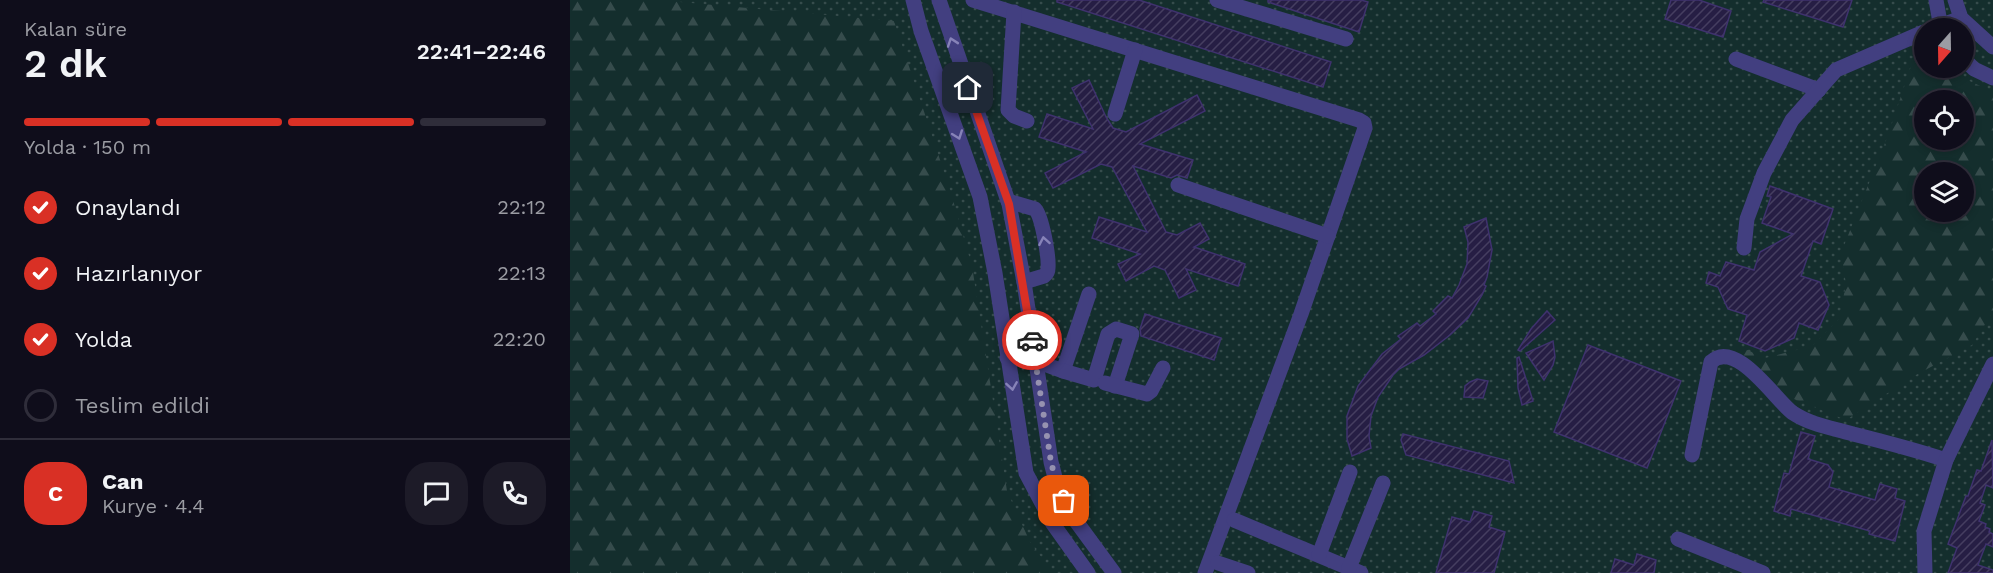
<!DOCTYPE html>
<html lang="tr">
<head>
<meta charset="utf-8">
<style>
	body { margin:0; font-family:"Work Sans",sans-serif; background:#1d1b28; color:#f1f3f6; height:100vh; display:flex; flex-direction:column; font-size:22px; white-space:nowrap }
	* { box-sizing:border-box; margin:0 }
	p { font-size:20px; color:#9b9ca3 }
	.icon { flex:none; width:33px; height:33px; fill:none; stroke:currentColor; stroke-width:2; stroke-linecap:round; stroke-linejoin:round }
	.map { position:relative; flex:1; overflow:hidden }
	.side { display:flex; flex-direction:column; background:#0f0d1b; width:570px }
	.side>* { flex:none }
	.needle { width:39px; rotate:200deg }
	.fabs { position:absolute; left:1344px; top:18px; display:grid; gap:12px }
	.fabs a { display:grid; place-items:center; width:60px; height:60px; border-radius:50%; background:#0f0d1b; box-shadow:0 3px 9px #0003,0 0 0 2px #2f2d3a; font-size:30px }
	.pin { position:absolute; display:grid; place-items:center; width:51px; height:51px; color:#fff; margin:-26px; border-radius:12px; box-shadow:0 3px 9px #0006 }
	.courier { position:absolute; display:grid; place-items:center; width:60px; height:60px; margin:-30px; border:4px solid #d93025; border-radius:50%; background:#fff; color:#222; box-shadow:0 2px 8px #0007 }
	.head em { font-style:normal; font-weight:600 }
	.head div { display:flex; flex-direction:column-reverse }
	.head { display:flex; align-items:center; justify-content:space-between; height:102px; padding:0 24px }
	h1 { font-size:39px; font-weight:600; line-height:45px }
	.bar { display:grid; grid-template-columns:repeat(4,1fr); gap:9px 6px; align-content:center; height:72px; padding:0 24px }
	.bar i { height:8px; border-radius:4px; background:#2f2d3a }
	.bar .selected { background:#d93025 }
	.bar p { grid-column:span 4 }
	.line { display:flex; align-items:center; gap:15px; padding:0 24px; border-top:2px solid #2f2d3a }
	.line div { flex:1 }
	.round { display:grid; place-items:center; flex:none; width:63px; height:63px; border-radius:24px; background:#1d1b28 }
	ol { padding:0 24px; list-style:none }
	li { display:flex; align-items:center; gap:18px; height:66px }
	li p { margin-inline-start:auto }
	li .icon { padding:6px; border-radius:50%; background:#d93025; color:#fff; stroke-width:4 }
	li:last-child { color:#9b9ca3 }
	li i { width:33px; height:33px; border:3px solid #2f2d3a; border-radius:50% }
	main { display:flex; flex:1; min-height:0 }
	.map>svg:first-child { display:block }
</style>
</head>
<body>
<main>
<section class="side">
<div class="head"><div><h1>2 dk</h1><p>Kalan süre</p></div><em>22:41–22:46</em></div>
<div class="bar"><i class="selected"></i><i class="selected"></i><i class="selected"></i><i></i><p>Yolda · 150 m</p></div>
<ol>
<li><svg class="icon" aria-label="check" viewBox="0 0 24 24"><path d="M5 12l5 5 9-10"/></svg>Onaylandı<p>22:12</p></li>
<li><svg class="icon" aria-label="check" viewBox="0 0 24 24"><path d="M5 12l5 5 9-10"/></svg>Hazırlanıyor<p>22:13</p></li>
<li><svg class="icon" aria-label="check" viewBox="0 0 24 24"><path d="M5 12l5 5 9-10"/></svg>Yolda<p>22:20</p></li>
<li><i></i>Teslim edildi</li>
</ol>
<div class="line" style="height:108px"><b class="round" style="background:#d93025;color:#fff">C</b><div><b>Can</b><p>Kurye · 4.4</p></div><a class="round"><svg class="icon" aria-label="chat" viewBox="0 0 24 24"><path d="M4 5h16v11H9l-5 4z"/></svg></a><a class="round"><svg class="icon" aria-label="phone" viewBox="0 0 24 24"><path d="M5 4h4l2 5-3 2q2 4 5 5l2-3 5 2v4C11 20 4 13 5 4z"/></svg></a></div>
</section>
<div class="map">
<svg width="1423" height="573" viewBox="0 0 1423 573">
	<defs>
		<pattern id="green-dots" width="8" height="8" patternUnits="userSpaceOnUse" patternTransform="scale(1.5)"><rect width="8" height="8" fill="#142e2d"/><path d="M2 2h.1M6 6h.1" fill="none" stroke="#364c4c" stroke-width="1.8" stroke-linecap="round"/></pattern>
		<pattern id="forest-firs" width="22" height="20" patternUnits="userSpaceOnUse" patternTransform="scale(1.5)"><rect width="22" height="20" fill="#142e2d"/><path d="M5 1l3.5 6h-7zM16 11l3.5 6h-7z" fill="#364c4c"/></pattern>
		<pattern id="building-hatch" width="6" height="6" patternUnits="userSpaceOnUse" patternTransform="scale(1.5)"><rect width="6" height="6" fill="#261e44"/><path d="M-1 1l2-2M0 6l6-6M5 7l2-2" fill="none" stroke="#453e60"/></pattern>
	</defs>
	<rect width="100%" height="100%" fill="#141124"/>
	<!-- green -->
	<path fill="url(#green-dots)" fill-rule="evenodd" d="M0,0H1423V573H0ZM1354,28H1394V68H1354ZM1354,100H1394V140H1354ZM1354,172H1394V212H1354Z"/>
	<!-- forest -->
	<g fill="url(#forest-firs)" fill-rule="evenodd">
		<polygon points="0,0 88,0 324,21 380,190 402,266 437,491 460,542 483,573 0,573"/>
		<path d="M1354,62V68H1372L1423,92V312L1402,345L1344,376L1276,420L1207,392L1162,364L1164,344L1195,358L1242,346L1269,319L1276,284L1271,253L1317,138L1342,63ZM1354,100H1394V140H1354ZM1354,172H1394V212H1354Z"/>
	</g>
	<!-- building -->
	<g fill="url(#building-hatch)" stroke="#3f326e" stroke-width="1.5">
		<polygon points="487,0 569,0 761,62 753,87 487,2"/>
		<polygon points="698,0 791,0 798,2 789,32 698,2"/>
		<polygon points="1101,0 1129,0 1161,11 1153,37 1095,19"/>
		<polygon points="1194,0 1282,0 1273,27 1193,2"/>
		<polygon points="519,80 536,117 543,128 556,132 627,95 635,111 570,144 623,160 617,178 607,175 601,178 563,166 596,232 607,235 630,223 639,239 624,247 675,264 668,286 616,269 626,290 609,298 595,270 584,266 556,281 548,264 570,254 522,238 529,217 577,232 542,167 531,164 483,188 475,173 516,152 469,137 477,114 523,129 502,88"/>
		<polygon points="1200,186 1263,209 1251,244 1243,241 1231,276 1250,282 1259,305 1248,330 1229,323 1224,338 1195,351 1169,341 1177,315 1158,309 1148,287 1136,283 1139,272 1150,276 1156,262 1184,270 1190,252 1223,234 1192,223 1201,197 1197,196"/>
		<polygon points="916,218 922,250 917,277 914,285 916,286 912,295 898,318 880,335 854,355 829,369 823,375 808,397 801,416 799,436 801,448 782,456 777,439 777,416 788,386 812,354 831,339 828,336 847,323 850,326 866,314 863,311 878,296 882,298 889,285 897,264 898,242 894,227"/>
		<polygon points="977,311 985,320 950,351 948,350 961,329"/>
		<polygon points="575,314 651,338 644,360 571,336 570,329"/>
		<polygon points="983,341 985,357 983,365 974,380 956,353"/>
		<polygon points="1018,345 1111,381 1077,468 984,432"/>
		<polygon points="949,357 963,401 952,405 948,388 947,358"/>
		<polygon points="907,379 918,381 913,398 894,397 895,386 900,382"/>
		<polygon points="1231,432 1245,436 1238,459 1258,465 1263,472 1259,487 1305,500 1310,484 1327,489 1325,498 1335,501 1325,541 1299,534 1300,531 1221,509 1220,516 1204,511 1214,473 1219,474"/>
		<polygon points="833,434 939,461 944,483 836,455 831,440"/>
		<polygon points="1422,440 1423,488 1416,485 1410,503 1415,505 1409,521 1416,524 1415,527 1420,529 1419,532 1423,534 1423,547 1416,544 1408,565 1423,570 1423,573 1378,573 1387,548 1378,544 1396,496 1398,496 1407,470 1411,471"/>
		<polygon points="904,511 922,516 919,527 935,532 924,573 866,573 882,517 900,522"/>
		<polygon points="1067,554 1086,560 1084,573 1041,573 1045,559 1064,565"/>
	</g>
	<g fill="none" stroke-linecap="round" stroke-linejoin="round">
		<!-- minor -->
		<g stroke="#423f80" stroke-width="15">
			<polyline points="343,0 351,31 410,197 425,273 456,473 483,524 518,573"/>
			<polyline points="369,0 439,204 454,282 481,462 488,489 500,513 544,573"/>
			<polyline points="403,0 789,120 794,123 795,128 731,314 635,573"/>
			<polyline points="647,0 776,39"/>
			<polyline points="1366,0 1371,28"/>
			<polyline points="1385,0 1391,18 1423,47"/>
			<polyline points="444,12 438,110 444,116 457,121"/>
			<polyline points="1364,28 1391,18"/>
			<polyline points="1166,59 1249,90"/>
			<polyline points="1394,59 1404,69 1423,78"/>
			<polyline points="545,114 565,50"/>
			<polyline points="608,185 758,236"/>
			<path d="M438,201L465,209C472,216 479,257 478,268C478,273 477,273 474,276L454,282"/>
			<polyline points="1174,248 1177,219 1194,173 1222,120 1266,70 1354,32"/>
			<polyline points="437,358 466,361 493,371 519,294"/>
			<polyline points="493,371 524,380 538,334 546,329 562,334 545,386"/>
			<polyline points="535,383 577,394 581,391 593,368"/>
			<path d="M1122,455L1141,362C1166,338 1206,401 1223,413C1241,425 1263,428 1283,434C1315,442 1346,450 1376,460"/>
			<polyline points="664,520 791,573"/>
			<polyline points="1108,539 1193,573"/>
			<polyline points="749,555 780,472"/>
			<polyline points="648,563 678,573"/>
			<polyline points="779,568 813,483"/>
			<polyline points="1355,573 1354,531 1376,460 1423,364"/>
		</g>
	</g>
	<!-- one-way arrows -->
	<defs><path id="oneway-chevron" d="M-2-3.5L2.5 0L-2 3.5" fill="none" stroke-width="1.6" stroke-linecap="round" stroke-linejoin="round" transform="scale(1.5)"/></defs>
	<g stroke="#8783b8">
		<use href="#oneway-chevron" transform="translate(382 42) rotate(-109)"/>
		<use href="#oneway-chevron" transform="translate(388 135) rotate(70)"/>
		<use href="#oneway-chevron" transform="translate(474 241) rotate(-100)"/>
		<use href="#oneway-chevron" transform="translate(442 386) rotate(81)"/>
	</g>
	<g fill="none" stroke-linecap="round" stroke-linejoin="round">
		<!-- done -->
		<polyline stroke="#9692b0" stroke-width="6" stroke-dasharray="0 10.8" points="462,340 481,462 488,489 494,501"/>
		<!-- route -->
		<polyline stroke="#d93025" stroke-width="8" points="398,88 439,204 462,340"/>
	</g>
</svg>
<div class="fabs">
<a><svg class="needle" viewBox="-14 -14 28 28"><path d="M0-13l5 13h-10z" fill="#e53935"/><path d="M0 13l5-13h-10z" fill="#9b9ca3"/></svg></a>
<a><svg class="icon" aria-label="locate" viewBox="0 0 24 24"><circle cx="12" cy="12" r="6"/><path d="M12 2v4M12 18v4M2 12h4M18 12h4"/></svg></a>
<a><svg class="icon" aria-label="layers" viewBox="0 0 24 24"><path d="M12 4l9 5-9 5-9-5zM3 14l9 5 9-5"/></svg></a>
</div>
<div class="pin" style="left:494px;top:501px;background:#ea580c"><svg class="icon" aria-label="bag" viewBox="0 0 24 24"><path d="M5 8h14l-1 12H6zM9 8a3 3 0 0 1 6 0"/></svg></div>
<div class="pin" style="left:398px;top:88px;background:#1f2937"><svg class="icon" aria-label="home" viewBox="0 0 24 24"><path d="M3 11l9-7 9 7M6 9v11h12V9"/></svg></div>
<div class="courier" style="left:462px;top:340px"><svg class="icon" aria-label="car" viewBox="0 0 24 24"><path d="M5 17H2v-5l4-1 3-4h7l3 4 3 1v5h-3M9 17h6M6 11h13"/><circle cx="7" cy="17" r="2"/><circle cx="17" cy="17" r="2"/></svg></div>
</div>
</main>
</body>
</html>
